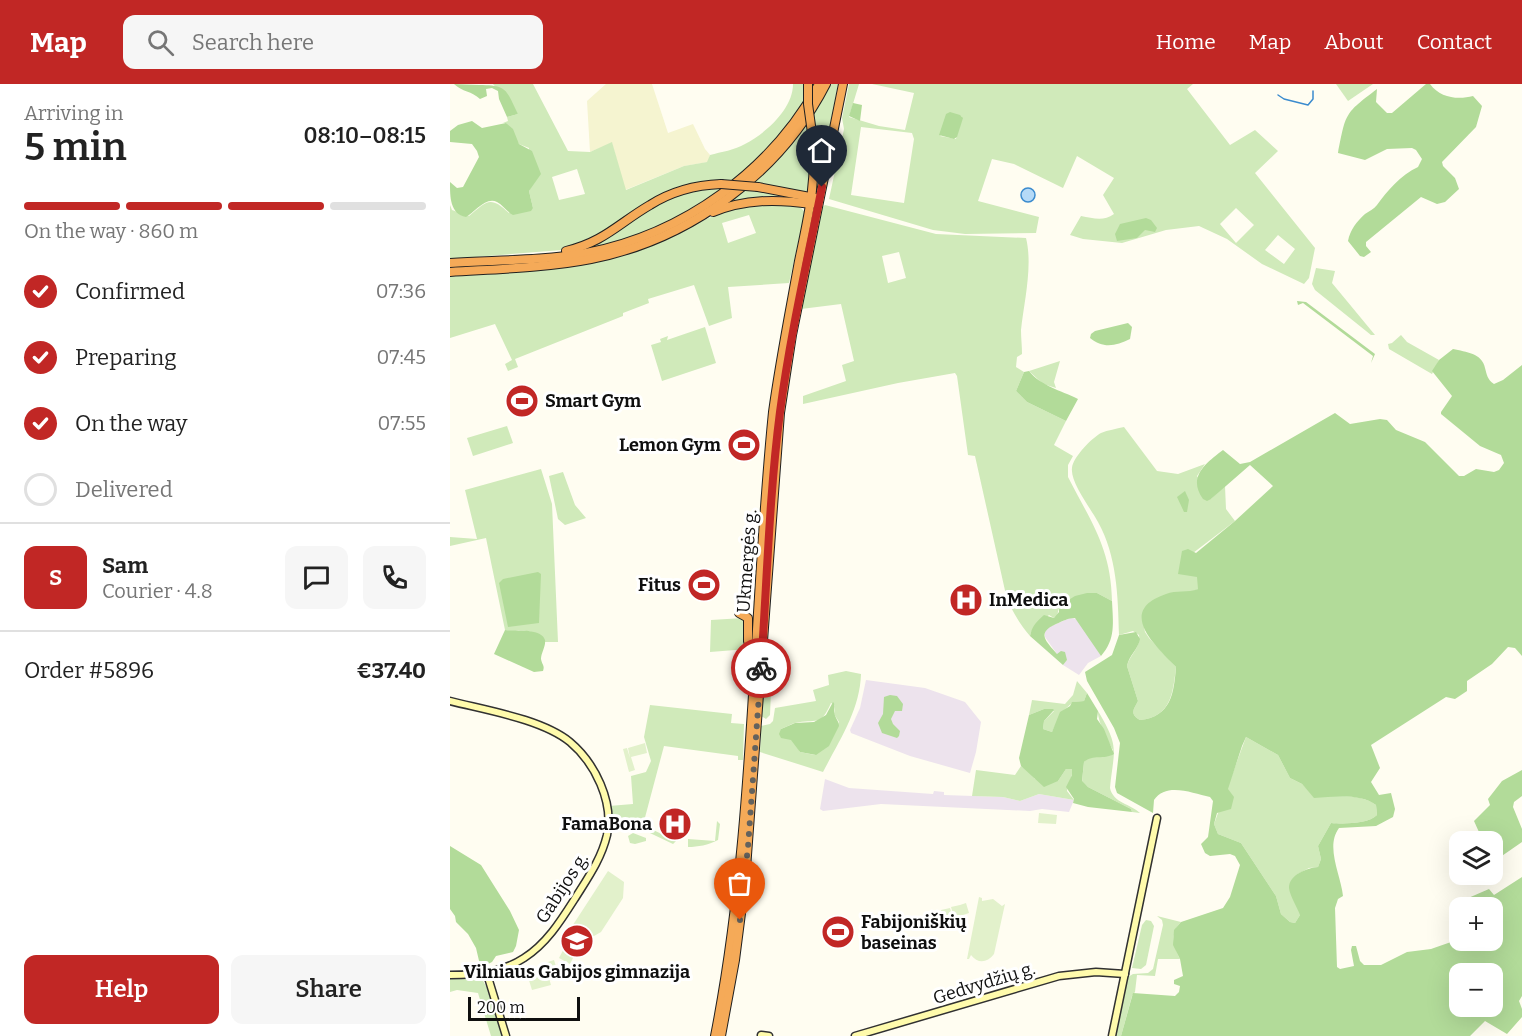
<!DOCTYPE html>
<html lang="en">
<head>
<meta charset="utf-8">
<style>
	body { margin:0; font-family:Bitter,serif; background:#f6f6f6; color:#222; height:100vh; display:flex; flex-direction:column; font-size:22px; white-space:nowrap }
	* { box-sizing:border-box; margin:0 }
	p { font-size:20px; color:#767676 }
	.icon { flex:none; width:33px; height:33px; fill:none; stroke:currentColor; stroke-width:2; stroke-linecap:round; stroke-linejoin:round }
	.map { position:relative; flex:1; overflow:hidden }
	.side { display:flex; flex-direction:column; background:#fff; width:450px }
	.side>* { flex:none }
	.buttons { position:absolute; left:999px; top:747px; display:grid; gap:12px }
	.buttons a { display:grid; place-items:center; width:54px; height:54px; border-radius:12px; background:#fff; box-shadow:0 6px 24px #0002; font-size:30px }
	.scale { position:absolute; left:18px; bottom:15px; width:112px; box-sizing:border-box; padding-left:6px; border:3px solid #0f0f0f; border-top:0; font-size:16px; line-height:21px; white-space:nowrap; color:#0f0f0f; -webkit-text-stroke:4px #fff; paint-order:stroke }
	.pin { position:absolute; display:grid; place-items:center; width:51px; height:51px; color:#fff; margin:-62px -26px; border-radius:50% 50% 50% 0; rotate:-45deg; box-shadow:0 0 6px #0007 }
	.pin .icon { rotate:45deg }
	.courier { position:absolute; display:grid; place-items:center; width:60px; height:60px; margin:-30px; border:4px solid #c12725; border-radius:50%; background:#fff; color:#222; box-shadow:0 2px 8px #0007 }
	.summary em { font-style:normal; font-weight:600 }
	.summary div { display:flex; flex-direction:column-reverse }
	.summary { display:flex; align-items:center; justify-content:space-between; height:102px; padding:0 24px }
	h1 { font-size:39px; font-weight:600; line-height:45px }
	.bar { display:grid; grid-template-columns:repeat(4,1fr); gap:9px 6px; align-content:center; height:72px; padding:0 24px }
	.bar i { height:8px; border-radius:4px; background:#e0e0e0 }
	.bar .on { background:#c12725 }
	.bar p { grid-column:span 4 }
	.line { display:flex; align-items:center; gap:15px; padding:0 24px; border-top:2px solid #e0e0e0 }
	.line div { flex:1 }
	.round { display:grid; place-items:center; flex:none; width:63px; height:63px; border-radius:12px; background:#f6f6f6 }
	ol { padding:0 24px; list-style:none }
	li { display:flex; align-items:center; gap:18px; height:66px }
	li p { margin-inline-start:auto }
	li .icon { padding:6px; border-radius:50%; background:#c12725; color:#fff; stroke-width:4 }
	li:last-child { color:#767676 }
	li i { width:33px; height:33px; border:3px solid #e0e0e0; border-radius:50% }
	.action { display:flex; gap:12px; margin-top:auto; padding:12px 24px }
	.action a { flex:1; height:69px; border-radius:12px; background:#c12725; color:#fff; font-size:24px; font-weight:600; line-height:69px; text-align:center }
	.action a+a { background:#f6f6f6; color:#222 }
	header { display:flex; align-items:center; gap:36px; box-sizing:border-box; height:84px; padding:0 30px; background:#c12725; color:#fff }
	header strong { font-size:28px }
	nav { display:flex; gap:33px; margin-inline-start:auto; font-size:21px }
	.search { width:420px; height:54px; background:#f6f6f6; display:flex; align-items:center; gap:15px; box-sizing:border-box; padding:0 21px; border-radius:12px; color:#767676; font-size:22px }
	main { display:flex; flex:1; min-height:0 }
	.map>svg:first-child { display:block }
</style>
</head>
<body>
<header>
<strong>Map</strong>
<div class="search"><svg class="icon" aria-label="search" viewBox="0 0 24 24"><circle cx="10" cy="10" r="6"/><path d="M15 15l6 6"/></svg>Search here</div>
<nav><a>Home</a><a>Map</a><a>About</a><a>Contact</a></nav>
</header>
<main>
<section class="side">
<div class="summary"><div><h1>5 min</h1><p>Arriving in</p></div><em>08:10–08:15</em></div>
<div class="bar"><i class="on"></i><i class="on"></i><i class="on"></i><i></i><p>On the way · 860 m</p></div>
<ol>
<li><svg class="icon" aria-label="check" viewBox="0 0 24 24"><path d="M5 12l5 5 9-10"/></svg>Confirmed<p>07:36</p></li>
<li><svg class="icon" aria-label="check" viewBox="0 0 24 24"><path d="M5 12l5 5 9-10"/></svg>Preparing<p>07:45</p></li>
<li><svg class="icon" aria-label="check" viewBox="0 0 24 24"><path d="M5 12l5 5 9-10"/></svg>On the way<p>07:55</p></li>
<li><i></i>Delivered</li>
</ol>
<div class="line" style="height:108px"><b class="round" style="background:#c12725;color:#fff">S</b><div><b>Sam</b><p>Courier · 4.8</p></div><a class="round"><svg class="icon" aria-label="chat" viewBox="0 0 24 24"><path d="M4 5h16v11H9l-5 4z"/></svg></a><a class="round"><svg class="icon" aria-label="phone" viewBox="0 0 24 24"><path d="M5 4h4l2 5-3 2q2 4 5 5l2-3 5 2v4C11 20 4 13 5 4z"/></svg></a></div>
<div class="line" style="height:78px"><div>Order #5896</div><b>€37.40</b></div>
<div class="action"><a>Help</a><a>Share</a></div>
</section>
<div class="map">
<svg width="1072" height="952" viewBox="0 0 1072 952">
	<rect width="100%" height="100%" fill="#fffdf1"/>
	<!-- industrial -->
	<g fill="#ede3ed">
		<polygon points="620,534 628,535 651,572 638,579 629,591 613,581 617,576 607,570 595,553 595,548 599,543"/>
		<polygon points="416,596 475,604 515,618 531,638 526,668 520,689 460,672 401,649 400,646 410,624"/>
		<polygon points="375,695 399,704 483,710 484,707 494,708 494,711 553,713 570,717 589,710 624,716 619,728 592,725 580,727 431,720 373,727 370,725"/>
	</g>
	<!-- farmland -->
	<polygon fill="#f5f4d0" points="156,0 202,0 218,49 243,40 255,65 260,71 258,78 234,82 175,106 162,59 140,68 137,17"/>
	<!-- green -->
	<g fill="#d0eaba" fill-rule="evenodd">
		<path d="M21,0H83L118,67L140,68L162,58L176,106L234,82L257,78L260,71C271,68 285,66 295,60C316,49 343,25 343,0H355L354,18L336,43L312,71L284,96L257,97L222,106L200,117L160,145L112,166L0,175V121L2,126L19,132C37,117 40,111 59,129L83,124L79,107L81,103L79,64L69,60L56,39H53L58,37L57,33L68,30L43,0ZM127,85L135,110L109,116L102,93Z"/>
		<polygon points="379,0 388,0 368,102 369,72 362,30"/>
		<path d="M399,0H409L399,33L429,42L455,46L464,9L422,0H743L737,5L780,61L805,46L828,67L805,89L865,164L859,194L854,200L812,180L777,155L749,142L716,146L672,159L633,155L620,151L631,132C643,134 653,138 664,130L653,111L664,94L627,72L613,104L564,80L542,75L528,117L589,133L586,149L515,150L483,146L379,115L394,45L392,34ZM512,32L506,55L490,52ZM411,43L462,49L464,55L454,119L401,111ZM786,124L804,141L786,159L770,140ZM828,151L845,165L834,180L815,166Z"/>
		<polygon points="886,0 923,0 898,17"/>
		<polygon points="356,39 362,83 359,107 354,108 302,99"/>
		<polygon points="276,103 220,137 181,154 134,166 162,152 205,121 226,111 249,105"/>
		<polygon points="295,104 340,112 317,112 273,121"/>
		<path d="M328,119L349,122L355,128L339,199L278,203L282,234L259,242L244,201L198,215L199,219L173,229V232L65,275L68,283L58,287L55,280L62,276L45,240L0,254V192C61,188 124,188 182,169C217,157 248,135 283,125C297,120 313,121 328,119ZM299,131L306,149L278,159L272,139Z"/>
		<path d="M375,121L486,150L576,154C583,182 574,218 571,246C571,254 572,262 572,270L567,273L566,283L574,288L566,307L577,318L616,337L604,361L623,372L618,381V393C641,438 661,464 662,517L647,509L609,524L607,532L604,534L599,531L581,548L580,552C570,540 561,526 556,511L525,372L518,371L507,292L505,289L448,299L353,320V312L396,297L392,281L404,277L391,220L351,225L370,125ZM449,168L456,194L438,199L432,172Z"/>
		<polygon points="866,184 885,187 882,199 925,251 921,251 865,206 862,200"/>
		<polygon points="255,243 266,279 212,297 201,261 211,258 210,255 218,252 217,256"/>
		<polygon points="951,251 957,258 989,276 982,290 939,265 938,260 942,259"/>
		<polygon points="610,277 604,298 606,304 593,300 579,287"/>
		<polygon points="57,342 63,359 23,372 17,354"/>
		<path d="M674,343L707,387L728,390L755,380L747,392L761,415L775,402L776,425L785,437L743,469L749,495L748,505L692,533L695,548L699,554L726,583C723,609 721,633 690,636C679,630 684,625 688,617L677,582C680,570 691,564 689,551L683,547L669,551C668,512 667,472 648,438C641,425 620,398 622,384C623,373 642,354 651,349C658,346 666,345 674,343Z"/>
		<path d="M91,385L102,420L108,558H95C88,544 69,547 55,546L36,454L0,462V453L27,455L15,406Z"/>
		<polygon points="113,388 125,421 136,434 115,441 108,435 99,392"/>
		<polygon points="293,534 298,565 260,568 261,536"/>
		<path d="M396,587L411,590C410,626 389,657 373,688L310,668L311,642L320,640L323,637L325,624L366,617L363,606L379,601L378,591ZM381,619L385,621L384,630L389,638L380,657L365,671L350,668L345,659L331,645C336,643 341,640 345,639C366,634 370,644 381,619Z"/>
		<polygon points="627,597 637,609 634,617 623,618 612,628 602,648 593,645 594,637 604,627 594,625 579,631 582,616 615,620 623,611"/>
		<polygon points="318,601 324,602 321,608 320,631 316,635 311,632 313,606"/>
		<polygon points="200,621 282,630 281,639 294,640 293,676 288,676 288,672 214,662 193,741 226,757 223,760 181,740 162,735 159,722 183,720 181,692 196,688 201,677 194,653"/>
		<path d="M648,627C670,664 664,664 660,704C663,719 681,720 690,729L682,728L681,725L638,703L632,698L634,678L639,673L660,672L663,666C658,657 647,636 648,627Z"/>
		<path d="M796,653L828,671L840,694L852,700L864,713C884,713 910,709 926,721L927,731C918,740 894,740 881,739L868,762L871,775L868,783L859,784L848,790L850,831L845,839L840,838L831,830L826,812L791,759L768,750L764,740Z"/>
		<path d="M571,682L581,689L585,695L608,697L616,685H622C624,690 618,699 617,707L624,716L589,710L570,717L553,713L522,712L526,686L565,691Z"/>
		<path d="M267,737L270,740L268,756C258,761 248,763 238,763V755L265,757Z"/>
		<polygon points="183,749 196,754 196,757 185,760 180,759 178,752"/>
		<path d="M707,832L731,838C719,850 724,863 730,875H708L705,892L687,891L685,908L682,912L671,952H665L678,893L683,890L698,889L703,885L713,841L712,836Z"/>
		<polygon points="696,836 701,837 704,842 696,881 691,885 682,884 692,841"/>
		<polygon points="0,894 32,895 37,904 52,952 41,952 28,909 7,906 0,908"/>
	</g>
	<!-- forest -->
	<g fill="#b2db99" fill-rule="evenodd">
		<path d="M4,0C12,0 21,1 29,1C58,1 56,6 68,30L57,33L49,15L48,7L42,4L36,5L37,12L30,15C22,7 12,8 4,0Z"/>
		<path d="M976,0H980C990,14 1008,16 1023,12L1032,22L1026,43L992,78L993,82L1005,94L1009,105L995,118L987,120L971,113L916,158V162L921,168L914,173L910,172L898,157C900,146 907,137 915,130C919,127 924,125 927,121C937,107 951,91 968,83L972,75L966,66L962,64L937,65L915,76L888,69C896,29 894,30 927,5L926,18L937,29H942Z"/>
		<polygon points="403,19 412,21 410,37 399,32"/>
		<polygon points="500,28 510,31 513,34 507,53 504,55 489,51 496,30"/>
		<path d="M22,37L32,44L56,39L63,45L69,60L82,67L91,90L79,107L83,124L81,127L63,131C57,128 53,121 47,118C36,112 24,129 16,133C0,130 0,113 0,98L7,104L13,103L29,73L27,67L22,60L0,58V47L8,41Z"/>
		<polygon points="696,134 701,136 707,144 705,148 695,146 687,154 667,157 665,150 670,140"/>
		<polygon points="847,217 856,218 925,270 921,279 923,272 853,219 848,221"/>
		<path d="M678,239L682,243L680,255C666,262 653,265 640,254L641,250L645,247Z"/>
		<path d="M1003,265C1016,268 1032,269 1035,284C1037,291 1037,295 1044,300L1053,296L1072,281V572L1065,564L1058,563L1042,580L1017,597V607L1005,615L996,613L921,661L930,684L921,698L929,711L941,709L945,725L943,733L926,742L889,744C875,763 891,791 893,812L888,815L885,824L887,883L890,885L904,882L901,866L902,862H906L910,877L914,881H931L957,868L981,865L1001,858C1002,850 1004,845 1006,838C1007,831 1007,825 1009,818L1039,805L1044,811L1072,793V912L1069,917L1072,925V933L1057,950L1035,937L1020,952H671L683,909L725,912L729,908L730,902L724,900V896L733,892L730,875L723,861L724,846L731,838L773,824L780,813L790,781L785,772L780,770L760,772L755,769L751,760L758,753L763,717L760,713C742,709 716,698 704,716L703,729L667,709L665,703L670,659L664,644L637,597L635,588L662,571L669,551L686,548L690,555C688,566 679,571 677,582L688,617C684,625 679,630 690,636C721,633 724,609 726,583C705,561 666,527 716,510C726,506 738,509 748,505L747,493L728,490L732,467L738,465L746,469L785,437L823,402L800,381L761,415L757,417L753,415C737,393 756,379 773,366L790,380L800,378L885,329L900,340L930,335L937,336L946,346L975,358L1009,392H1014L1026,385L1044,388L1049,386L1054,379L1051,371L1030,362L991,330V328L1002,312L982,287L989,276ZM796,653L828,671L840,694L852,700L864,714C884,713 910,709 926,721L927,731C918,740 894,740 881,739L868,762L871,775L868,783C858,784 839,790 839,804C840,812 847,823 850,831L845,839L840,838L831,830L826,812L791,759L768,750L764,740L767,729L781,725L784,713L778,705L792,662ZM1010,824H1042V856H1010ZM1010,890H1042V922H1010Z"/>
		<path d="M579,287C591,302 610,306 628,315L616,337L577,318L566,307L574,288Z"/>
		<polygon points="735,407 739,416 737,428 734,428 727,413"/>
		<polygon points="88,488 91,490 89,539 58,543 49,499 53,495"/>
		<path d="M637,509H647L662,517C663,539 666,555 651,572L625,534C618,534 613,537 606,540C586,549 596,557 607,570L611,567L615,568L617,576L613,581L580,552C582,542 587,537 594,531L604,534L609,528V522L625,512Z"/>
		<path d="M55,546C65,547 92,544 95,556C96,562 91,569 91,575C92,581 95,581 93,587L84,588L44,570Z"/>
		<path d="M637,609L648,627L647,635L654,645L664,670C654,676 643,670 634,678L632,697L638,703L681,725L682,728L638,723L623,719L624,715L616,703L622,691V685H616L608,697L594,703L571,682L569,674L579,631L594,625H603L604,626L594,637L593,645L602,648L610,628L620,622L622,618L634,617Z"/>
		<polygon points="440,611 447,612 453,620 452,627 445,627 441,635 443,640 450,647 449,652 447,654 432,649 428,639 433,630 434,613"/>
		<path d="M383,618C386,622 384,623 384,628C385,634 389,637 389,642L379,662L366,671L350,668L341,656L331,654L329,650L331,645L345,639L364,638L376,631Z"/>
		<polygon points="1072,686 1072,712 1064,718 1063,723 1072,745 1072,758 1046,776 1043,775 1042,758 1033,757 1024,737 1040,721 1038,715 1052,697"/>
		<polygon points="0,762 31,781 60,827 69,846 66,862 63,868 46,872 42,878 32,883 30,881 26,864 18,850 6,838 5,832 0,825"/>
	</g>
	<!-- pitch -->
	<g fill="#e2f1cb">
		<polygon points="195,659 197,669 181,673 185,686 179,688 173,665 177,664 180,674 178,664"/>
		<polygon points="589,729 607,731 606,740 588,739"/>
		<polygon points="158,787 174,798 173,814 151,848 144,852 135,854 133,857 119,847"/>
		<path d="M529,813L532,814V817L543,815L552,822L555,820L544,870C537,879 528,880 521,871L519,875H517Z"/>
		<polygon points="516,819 519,829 513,831 515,837 506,840 501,823 510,821 512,827 510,821"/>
		<polygon points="500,824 505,840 496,843 491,826"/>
		<polygon points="120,853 131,858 120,880 109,874"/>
		<polygon points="104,876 109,892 100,895 95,879"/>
		<polygon points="96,884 101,901 82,906 77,890"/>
	</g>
	<!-- water -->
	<circle fill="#b5daf7" stroke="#3b8bce" stroke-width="1.5" cx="578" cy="111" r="7"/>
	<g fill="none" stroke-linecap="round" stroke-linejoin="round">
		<!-- stream -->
		<polyline stroke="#3b8bce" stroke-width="1.5" points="828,11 834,15 858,21 863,15 863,7"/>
		<!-- secondary casing -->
		<g stroke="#313131" stroke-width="9">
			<g id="secondary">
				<path d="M0,617C35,626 92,635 120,658C145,679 164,718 157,751C151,776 137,795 124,816C110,838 96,860 74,874C51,889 27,891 0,891"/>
				<polyline points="37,890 56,952"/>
				<polyline points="311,951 319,952"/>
				<polyline points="405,952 609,892 646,888 675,890"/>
				<polyline points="662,952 707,734"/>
			</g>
		</g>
		<!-- highway casing -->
		<g stroke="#202020" stroke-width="10">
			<g id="highway">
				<polyline points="308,103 365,114"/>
				<path d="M263,128C295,115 327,115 361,120L366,118"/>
				<path d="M116,167C154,158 169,139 200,121C222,107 246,101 271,100"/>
				<path d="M0,179C45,176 92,177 136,169C234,150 321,87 369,0"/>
				<path d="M0,188C47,185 95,184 141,175C239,156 330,90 376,0"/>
				<polyline points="289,529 298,534 298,557 303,575"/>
				<path d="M265,952C305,748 302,535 323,328C330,277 340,227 349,177C358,134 368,93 362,49"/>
				<polyline points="271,952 285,876 295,798 330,329 342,251 393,0"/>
			</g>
		</g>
		<!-- secondary -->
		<use href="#secondary" stroke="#fffbac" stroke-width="6"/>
		<!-- highway -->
		<use href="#highway" stroke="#f5aa58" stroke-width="8"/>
		<!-- highway-bridge casing -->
		<g stroke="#202020" stroke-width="10" stroke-linecap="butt">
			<g id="highway-bridge">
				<polyline points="358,0 358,20 362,49"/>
				<polyline points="271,100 308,103"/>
			</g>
		</g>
		<!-- highway-bridge -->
		<use href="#highway-bridge" stroke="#f5aa58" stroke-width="8"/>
	</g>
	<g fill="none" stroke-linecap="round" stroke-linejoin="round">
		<!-- done -->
		<polyline stroke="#63625e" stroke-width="6" stroke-dasharray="0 10.8" points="290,836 298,763 311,584"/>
		<!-- route -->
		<path stroke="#c12725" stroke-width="8" d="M311,584C317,499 319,413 330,328C340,252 357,178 372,103"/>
	</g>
	<!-- icons -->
	<defs>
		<g id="stadium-disc" transform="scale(1.725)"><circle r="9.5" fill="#c12725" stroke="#fff"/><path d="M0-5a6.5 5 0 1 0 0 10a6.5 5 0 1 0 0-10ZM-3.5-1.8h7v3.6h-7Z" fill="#fff"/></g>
		<g id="hospital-disc" transform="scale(1.725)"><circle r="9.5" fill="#c12725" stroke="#fff"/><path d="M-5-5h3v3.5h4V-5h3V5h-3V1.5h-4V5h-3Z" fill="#fff"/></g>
		<g id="school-disc" transform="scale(1.725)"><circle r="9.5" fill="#c12725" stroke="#fff"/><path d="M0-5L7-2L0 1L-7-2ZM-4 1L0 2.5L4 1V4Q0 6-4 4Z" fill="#fff"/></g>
	</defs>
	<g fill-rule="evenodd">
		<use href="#stadium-disc" x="72" y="317"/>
		<use href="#stadium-disc" x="294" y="361"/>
		<use href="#stadium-disc" x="254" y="501"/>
		<use href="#hospital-disc" x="516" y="516"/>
		<use href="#hospital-disc" x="225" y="740"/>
		<use href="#stadium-disc" x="388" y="848"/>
		<use href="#school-disc" x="127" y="857"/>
	</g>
	<g text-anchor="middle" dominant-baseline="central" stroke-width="6" stroke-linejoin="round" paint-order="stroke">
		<!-- poi labels -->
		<g font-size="18" font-weight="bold" fill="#0f0f0f" stroke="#fff" text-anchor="start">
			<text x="95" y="317">Smart Gym</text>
			<text x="271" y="361" text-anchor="end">Lemon Gym</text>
			<text x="231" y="501" text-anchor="end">Fitus</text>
			<text x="539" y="516">InMedica</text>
			<text x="202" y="740" text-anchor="end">FamaBona</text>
			<text x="411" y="838">Fabijoniškių<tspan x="411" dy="21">baseinas</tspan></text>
			<text x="127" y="888" text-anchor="middle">Vilniaus Gabijos gimnazija</text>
		</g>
		<!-- street labels -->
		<g font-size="18" fill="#0f0f0f" stroke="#fff">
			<text transform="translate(297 477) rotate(-86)">Ukmergės g.</text>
			<text transform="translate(112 804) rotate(-57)">Gabijos g.</text>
			<text transform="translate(534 899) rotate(-17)">Gedvydžių g.</text>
		</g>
	</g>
</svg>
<div class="buttons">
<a><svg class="icon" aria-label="layers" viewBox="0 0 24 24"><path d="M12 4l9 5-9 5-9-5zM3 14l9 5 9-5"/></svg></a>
<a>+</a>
<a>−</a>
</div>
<div class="scale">200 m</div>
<div class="pin" style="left:290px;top:836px;background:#ea580c"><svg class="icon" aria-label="bag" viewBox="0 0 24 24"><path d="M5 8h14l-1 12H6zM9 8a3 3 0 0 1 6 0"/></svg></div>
<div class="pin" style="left:372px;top:103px;background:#1f2937"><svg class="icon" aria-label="home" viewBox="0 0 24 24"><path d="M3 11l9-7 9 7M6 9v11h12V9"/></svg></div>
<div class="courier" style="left:311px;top:584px"><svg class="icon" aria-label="bike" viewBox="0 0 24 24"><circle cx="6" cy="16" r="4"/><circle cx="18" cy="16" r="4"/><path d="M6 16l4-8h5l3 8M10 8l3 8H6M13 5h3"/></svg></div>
</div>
</main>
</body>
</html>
